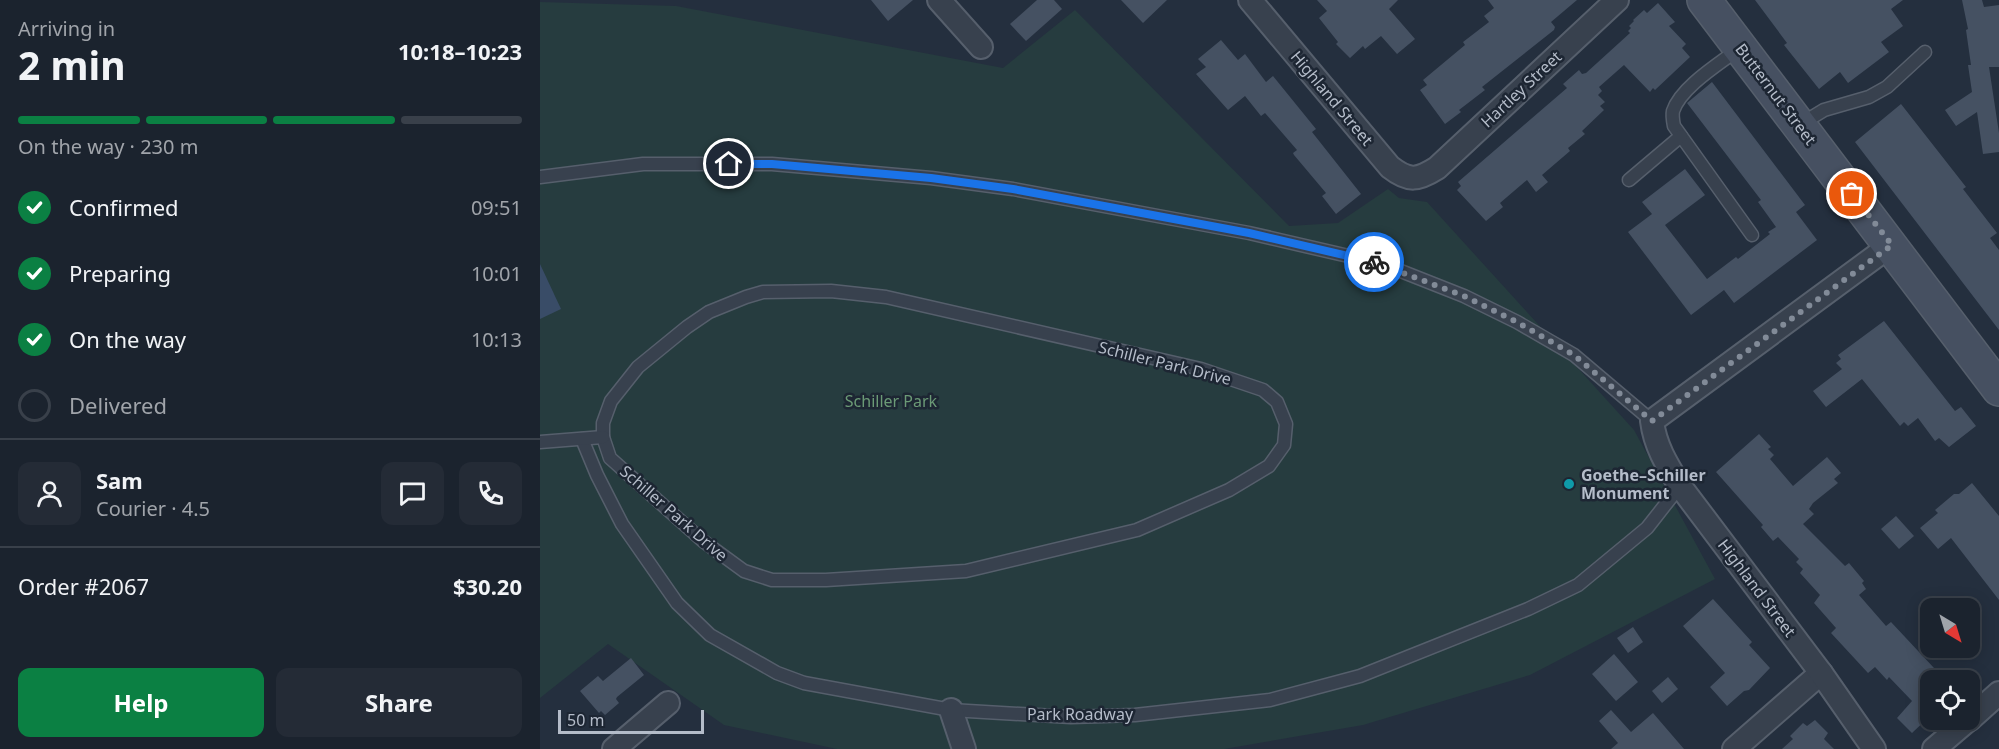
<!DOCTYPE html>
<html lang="en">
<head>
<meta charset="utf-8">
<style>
	body { margin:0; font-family:"Noto Sans",sans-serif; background:#242b36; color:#f1f3f6; height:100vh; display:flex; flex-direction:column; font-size:22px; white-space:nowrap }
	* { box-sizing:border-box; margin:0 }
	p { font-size:20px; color:#a0a4aa }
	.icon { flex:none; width:33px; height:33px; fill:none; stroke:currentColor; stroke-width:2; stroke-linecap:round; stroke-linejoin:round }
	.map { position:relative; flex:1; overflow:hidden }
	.side { display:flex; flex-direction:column; background:#1b232e; width:540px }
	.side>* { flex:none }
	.needle { width:39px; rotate:142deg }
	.tools { position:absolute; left:1380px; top:598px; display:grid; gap:12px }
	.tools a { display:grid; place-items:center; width:60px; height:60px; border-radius:12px; background:#1b232e; box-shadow:0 3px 15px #0003,0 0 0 2px #39404a; font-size:30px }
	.scale { position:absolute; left:18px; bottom:15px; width:146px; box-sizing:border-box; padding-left:6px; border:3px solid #b4bcc9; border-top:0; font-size:16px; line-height:21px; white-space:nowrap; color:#b4bcc9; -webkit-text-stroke:4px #1d2633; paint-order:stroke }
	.pin { position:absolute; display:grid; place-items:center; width:51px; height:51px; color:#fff; margin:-26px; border:3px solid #fff; border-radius:50%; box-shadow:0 2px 6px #0007 }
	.courier { position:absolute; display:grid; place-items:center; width:60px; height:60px; margin:-30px; border:4px solid #1a73e8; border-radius:50%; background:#fff; color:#222; box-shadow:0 2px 8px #0007 }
	.head em { font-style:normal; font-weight:700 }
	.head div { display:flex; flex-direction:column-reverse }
	.head { display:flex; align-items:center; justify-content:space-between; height:102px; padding:0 18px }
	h1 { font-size:39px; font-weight:700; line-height:45px }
	.bar { display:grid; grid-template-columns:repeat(4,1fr); gap:9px 6px; align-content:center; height:72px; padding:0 18px }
	.bar i { height:8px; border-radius:4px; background:#39404a }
	.bar .selected { background:#0b8043 }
	.bar p { grid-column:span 4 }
	.line { display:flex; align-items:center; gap:15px; padding:0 18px; border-top:2px solid #39404a }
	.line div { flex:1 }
	.round { display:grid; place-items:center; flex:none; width:63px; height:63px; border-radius:12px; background:#242b36 }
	ol { padding:0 18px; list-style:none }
	li { display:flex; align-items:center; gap:18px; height:66px }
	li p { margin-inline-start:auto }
	li .icon { padding:6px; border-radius:50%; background:#0b8043; color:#fff; stroke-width:4 }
	li:last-child { color:#a0a4aa }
	li i { width:33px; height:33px; border:3px solid #39404a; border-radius:50% }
	.button { display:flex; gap:12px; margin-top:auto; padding:12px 18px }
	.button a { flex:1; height:69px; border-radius:12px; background:#0b8043; color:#fff; font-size:24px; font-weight:700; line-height:69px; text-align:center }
	.button a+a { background:#242b36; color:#f1f3f6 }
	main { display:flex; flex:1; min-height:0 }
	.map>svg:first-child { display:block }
</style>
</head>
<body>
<main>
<section class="side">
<div class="head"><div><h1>2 min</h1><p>Arriving in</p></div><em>10:18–10:23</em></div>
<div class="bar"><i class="selected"></i><i class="selected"></i><i class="selected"></i><i></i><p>On the way · 230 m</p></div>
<ol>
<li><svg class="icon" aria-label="check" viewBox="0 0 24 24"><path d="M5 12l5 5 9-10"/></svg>Confirmed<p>09:51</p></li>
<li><svg class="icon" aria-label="check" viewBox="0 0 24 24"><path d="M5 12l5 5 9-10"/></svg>Preparing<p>10:01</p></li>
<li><svg class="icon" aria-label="check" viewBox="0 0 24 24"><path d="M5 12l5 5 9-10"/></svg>On the way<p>10:13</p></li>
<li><i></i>Delivered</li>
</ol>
<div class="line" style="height:108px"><a class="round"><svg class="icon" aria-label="person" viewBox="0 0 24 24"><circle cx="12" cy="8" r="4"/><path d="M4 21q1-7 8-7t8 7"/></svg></a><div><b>Sam</b><p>Courier · 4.5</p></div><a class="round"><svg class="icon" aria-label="chat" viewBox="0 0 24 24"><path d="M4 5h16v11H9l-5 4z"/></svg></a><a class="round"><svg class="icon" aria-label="phone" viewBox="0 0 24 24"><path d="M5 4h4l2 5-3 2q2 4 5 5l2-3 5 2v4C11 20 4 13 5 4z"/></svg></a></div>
<div class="line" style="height:78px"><div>Order #2067</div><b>$30.20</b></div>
<div class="button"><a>Help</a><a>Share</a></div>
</section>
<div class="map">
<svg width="1459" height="749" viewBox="0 0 1459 749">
	<rect width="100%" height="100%" fill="#242f3e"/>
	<!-- green -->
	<polygon fill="#263c3f" points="0,2 136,6 463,68 535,10 749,226 798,223 848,189 859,198 887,202 1094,430 1175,579 990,675 823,725 684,749 297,749 184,725 68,644 0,698"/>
	<!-- water -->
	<polygon fill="#394c67" points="0,264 21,309 0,319"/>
	<!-- building -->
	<g fill="#455162">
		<polygon points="331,0 373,0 348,21"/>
		<polygon points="497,0 514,0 522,9 486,41 470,24"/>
		<polygon points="581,0 627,0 603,23"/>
		<polygon points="777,0 858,0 849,9 875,39 857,54 841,36 825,49 823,46 810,58 796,44 798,42 779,18 787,11"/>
		<polygon points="948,0 1037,0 1011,22 1015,27 1014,30 942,87 945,90 919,110 921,112 905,124 880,90 887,85 883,80 925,45 923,42 949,22 944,16 954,8"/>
		<polygon points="1215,0 1363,0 1351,9 1363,26 1341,42 1349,52 1308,83 1300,72 1279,89 1244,45 1247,43"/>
		<polygon points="1422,0 1442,0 1444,7 1459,5 1459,67 1449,67 1459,133 1459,152 1443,154 1437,112 1416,126 1405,110 1432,92 1428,65 1431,65 1426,30 1428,29"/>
		<polygon points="1118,3 1135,22 1129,26 1146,44 1142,48 1150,57 1115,90 1113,88 1110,92 1084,65 1059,87 1062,91 1058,95 1065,102 1060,106 1064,110 1042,131 1045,134 1028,148 1030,151 1002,175 1008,182 996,192 987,180 960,203 963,207 946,221 917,190 921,186 918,182 1027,88 1023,84 1039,70 1042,74 1046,73 1090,33 1088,31 1091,28 1089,26 1094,21 1093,20 1104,10 1107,13"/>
		<polygon points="681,40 698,60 705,54 726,82 733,76 776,129 772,132 821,194 796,214 782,196 786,193 754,155 753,153 757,150 725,113 721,116 705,96 688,110 656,74 666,67 658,59"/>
		<polygon points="1172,82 1265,205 1256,212 1277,240 1194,303 1184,290 1151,315 1088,232 1112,214 1102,202 1145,169 1165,195 1125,225 1167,279 1196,257 1198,259 1230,234 1228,232 1236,227 1218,202 1221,200 1147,103"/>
		<polygon points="1361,104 1426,187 1423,189 1457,233 1450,238 1459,250 1459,330 1315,142"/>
		<polygon points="1344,321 1415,411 1421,407 1436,426 1409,447 1399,438 1395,441 1378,418 1368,426 1364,422 1360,426 1322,379 1286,407 1273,391 1302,369 1296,363 1301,359 1298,355"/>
		<polygon points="1219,434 1231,447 1228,449 1234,455 1230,459 1253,486 1287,457 1301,473 1294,479 1298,483 1273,503 1269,509 1274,514 1263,524 1305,566 1309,563 1324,581 1322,583 1326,589 1319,595 1346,626 1351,622 1394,668 1387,674 1390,679 1390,716 1372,733 1357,718 1372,701 1349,677 1347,680 1335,667 1328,673 1291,633 1296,628 1274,603 1280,595 1260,573 1263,569 1256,562 1259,559 1238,537 1233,541 1221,527 1223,525 1176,472"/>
		<polygon points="1432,483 1459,516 1459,600 1411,538 1398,549 1380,528 1398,513 1395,510 1414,494 1419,494"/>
		<polygon points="1356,516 1374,536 1359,549 1341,529"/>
		<polygon points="1173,599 1212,642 1209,645 1230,668 1209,690 1204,691 1187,706 1170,687 1185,673 1143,626"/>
		<polygon points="1093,627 1103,642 1088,653 1077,638"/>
		<polygon points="1074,654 1098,682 1076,701 1052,674"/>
		<polygon points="91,658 104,675 77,697 76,699 79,703 65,715 61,711 59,713 40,691 58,676 63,681"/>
		<polygon points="1128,677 1138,689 1122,703 1112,691"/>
		<polygon points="1071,710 1091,732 1113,713 1144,749 1071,749 1078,743 1059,721"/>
		<polygon points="1275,720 1288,733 1284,739 1294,749 1242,749 1253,739 1250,736 1263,723 1267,726"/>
	</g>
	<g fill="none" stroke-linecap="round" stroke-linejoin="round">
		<!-- lane casing -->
		<g stroke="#565f6c" stroke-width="15">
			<g id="lane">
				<path d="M1200,48C1179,64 1141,87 1133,111C1132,116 1133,121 1134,126L1212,235"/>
				<polyline points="1261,124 1284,110 1329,97 1347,87 1385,52"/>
				<polyline points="0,177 103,164 232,164 391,178 473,189 709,233 843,264 924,296 977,322 1034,355 1112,421"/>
				<polyline points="1089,180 1141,136"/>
				<polygon points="291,291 346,297 661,369 723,390 737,402 746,424 744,445 729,466 689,490 597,530 426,571 286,580 232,580 204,571 163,541 70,458 63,437 63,423 71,401 98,367 147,327 169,312 206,297 223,292"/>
				<polyline points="42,439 57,475 82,524 137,603 170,635 237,673 264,683 411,710 531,717 595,715 730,700 820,676 988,609 1038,585 1107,528 1140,486"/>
				<polyline points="0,442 63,437"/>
			</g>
		</g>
		<!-- street casing -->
		<g stroke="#565f6c" stroke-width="26">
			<g id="street">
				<polyline points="399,0 441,47"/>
				<path d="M710,0L850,167C869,182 878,180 897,168L1077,0"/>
				<polyline points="411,710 424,749"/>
				<polyline points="1430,719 1459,693"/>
				<polyline points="74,749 128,703"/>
				<polyline points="1194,749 1281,673"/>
				<path d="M1334,749L1281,673L1140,486C1127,465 1115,446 1112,421L1351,245"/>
				<polyline points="1394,749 1428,720"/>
			</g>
		</g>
		<!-- secondary casing -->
		<g stroke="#565f6c" stroke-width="36">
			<polyline id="secondary" points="1164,0 1459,389"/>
		</g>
		<!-- lane -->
		<use href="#lane" stroke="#38414e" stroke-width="12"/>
		<!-- street -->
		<use href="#street" stroke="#38414e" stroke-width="22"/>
		<!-- secondary -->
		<use href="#secondary" stroke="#465061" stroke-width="33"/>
	</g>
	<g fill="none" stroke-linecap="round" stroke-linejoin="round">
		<!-- done -->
		<polyline stroke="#828b98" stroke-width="6" stroke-dasharray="0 10.8" points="834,262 924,296 977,322 1034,355 1112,421 1352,245 1312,194"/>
		<!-- route -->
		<polyline stroke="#1a73e8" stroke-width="8" points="189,164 232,164 391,178 473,189 709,233 834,262"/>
	</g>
	<!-- markers -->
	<circle fill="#0f9aa8" stroke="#1d2633" stroke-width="2" cx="1029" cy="484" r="6"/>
	<g text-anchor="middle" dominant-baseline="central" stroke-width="5" stroke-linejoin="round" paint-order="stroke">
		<!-- street labels -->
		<g font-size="16" fill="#b4bcc9" stroke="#1d2633">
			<text transform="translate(981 89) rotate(-43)">Hartley Street</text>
			<text transform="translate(1236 94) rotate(53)">Butternut Street</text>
			<text transform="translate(792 98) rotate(50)">Highland Street</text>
			<text transform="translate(625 363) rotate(14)">Schiller Park Drive</text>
			<text transform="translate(134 513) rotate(41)">Schiller Park Drive</text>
			<text transform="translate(1217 588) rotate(53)">Highland Street</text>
			<text x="540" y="714">Park Roadway</text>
		</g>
		<!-- park labels -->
		<g font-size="16" fill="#6b9a76" stroke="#1d2633">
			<text x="351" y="401">Schiller Park</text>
		</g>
		<!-- poi labels -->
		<g font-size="16" font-weight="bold" fill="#b4bcc9" stroke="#1d2633" text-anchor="start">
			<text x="1041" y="475">Goethe–Schiller<tspan x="1041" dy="18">Monument</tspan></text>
		</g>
	</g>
</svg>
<div class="tools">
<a><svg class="needle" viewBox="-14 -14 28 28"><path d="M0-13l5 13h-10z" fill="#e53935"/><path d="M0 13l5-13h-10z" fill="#a0a4aa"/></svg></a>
<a><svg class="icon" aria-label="locate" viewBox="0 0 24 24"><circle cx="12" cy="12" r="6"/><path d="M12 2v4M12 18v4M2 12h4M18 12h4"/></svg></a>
</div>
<div class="scale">50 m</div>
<div class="pin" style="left:1312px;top:194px;background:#ea580c"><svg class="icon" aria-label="bag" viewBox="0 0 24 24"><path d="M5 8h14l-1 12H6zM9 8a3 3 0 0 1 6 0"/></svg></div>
<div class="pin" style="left:189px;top:164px;background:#1f2937"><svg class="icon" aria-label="home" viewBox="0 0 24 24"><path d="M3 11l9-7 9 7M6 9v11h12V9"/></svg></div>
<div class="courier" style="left:834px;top:262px"><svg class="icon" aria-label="bike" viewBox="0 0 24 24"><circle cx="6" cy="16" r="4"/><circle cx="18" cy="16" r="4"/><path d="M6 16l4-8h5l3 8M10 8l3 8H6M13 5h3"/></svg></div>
</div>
</main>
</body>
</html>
